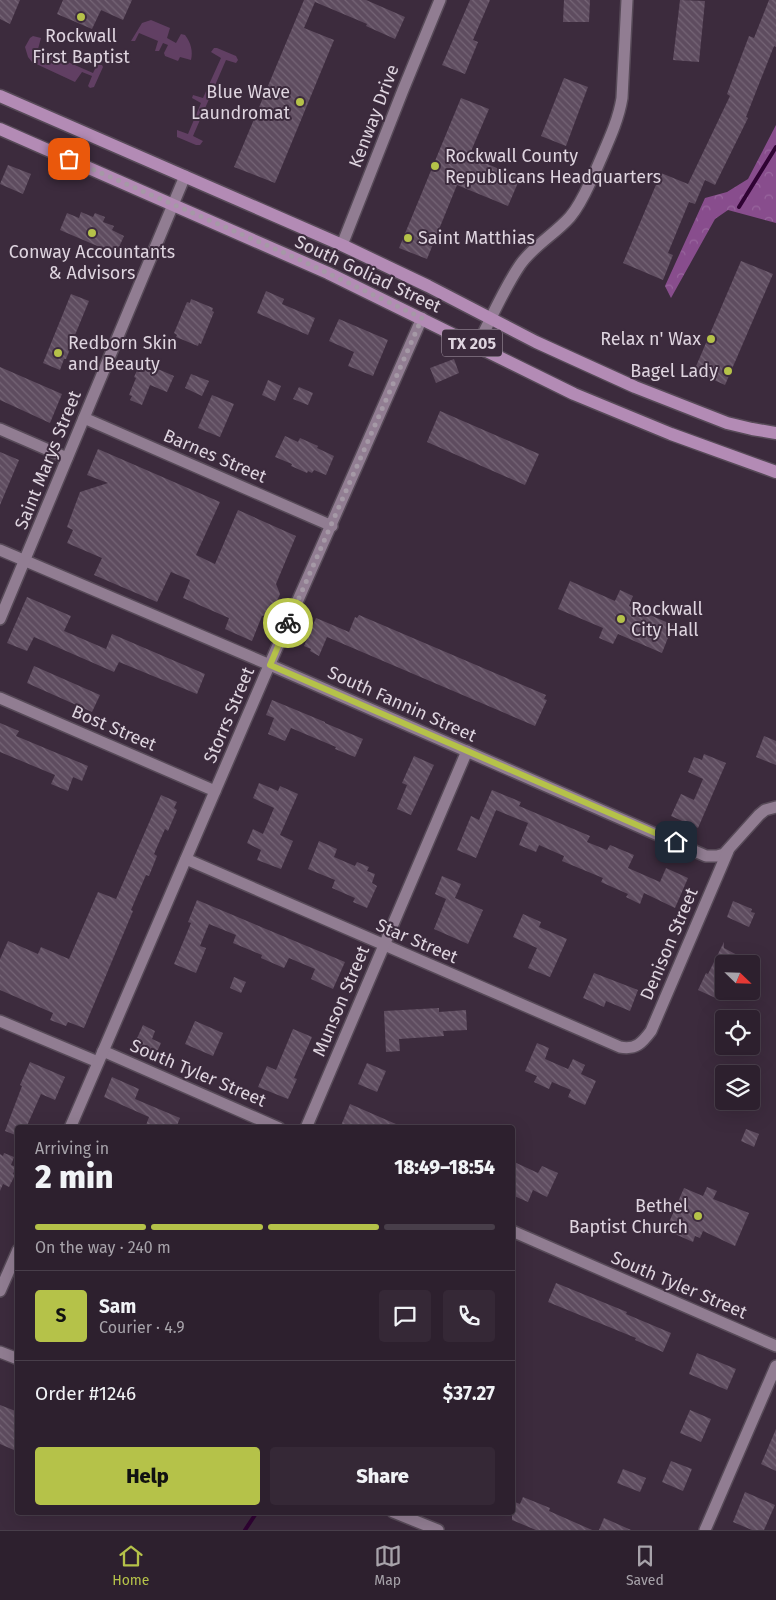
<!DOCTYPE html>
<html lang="en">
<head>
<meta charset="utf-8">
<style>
	body { margin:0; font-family:"Fira Sans",sans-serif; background:#352836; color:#f1f3f6; height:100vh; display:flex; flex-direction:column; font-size:19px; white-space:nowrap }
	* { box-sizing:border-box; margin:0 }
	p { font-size:16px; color:#a7a3aa }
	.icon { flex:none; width:28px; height:28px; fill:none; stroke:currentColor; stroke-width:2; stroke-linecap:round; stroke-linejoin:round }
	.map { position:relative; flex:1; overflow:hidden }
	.details { position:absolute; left:15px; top:1125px; width:500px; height:390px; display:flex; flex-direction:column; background:#2d202e; border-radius:5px; box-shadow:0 5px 20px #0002,0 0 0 1px #483e4a }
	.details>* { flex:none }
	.needle { width:32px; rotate:113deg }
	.fabs { position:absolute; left:715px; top:955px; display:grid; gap:10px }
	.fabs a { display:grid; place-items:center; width:45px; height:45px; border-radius:5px; background:#2d202e; box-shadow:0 5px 20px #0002,0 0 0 1px #483e4a; font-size:25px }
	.pin { position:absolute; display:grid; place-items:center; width:42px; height:42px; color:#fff; margin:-21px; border-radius:10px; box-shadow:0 2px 8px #0006 }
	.courier { position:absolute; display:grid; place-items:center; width:50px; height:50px; margin:-25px; border:4px solid #b5c249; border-radius:50%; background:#fff; color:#222; box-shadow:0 1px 6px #0007 }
	.summary em { font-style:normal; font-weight:800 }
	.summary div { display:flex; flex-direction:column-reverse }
	.summary { display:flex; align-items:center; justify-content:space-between; height:85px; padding:0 20px }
	h1 { font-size:32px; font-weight:800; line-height:38px }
	.bar { display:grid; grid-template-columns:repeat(4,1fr); gap:8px 5px; align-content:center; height:60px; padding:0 20px }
	.bar i { height:6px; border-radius:4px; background:#483e4a }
	.bar .selected { background:#b5c249 }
	.bar p { grid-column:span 4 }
	.line { display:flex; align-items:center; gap:12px; padding:0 20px; border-top:1px solid #483e4a }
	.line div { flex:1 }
	.round { display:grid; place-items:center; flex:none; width:52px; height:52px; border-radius:5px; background:#352836 }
	.primary-button { display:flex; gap:10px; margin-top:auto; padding:10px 20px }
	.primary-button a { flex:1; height:58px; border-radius:5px; background:#b5c249; color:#111; font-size:20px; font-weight:800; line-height:58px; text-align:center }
	.primary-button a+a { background:#352836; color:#f1f3f6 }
	.dock { display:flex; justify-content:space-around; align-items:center; height:70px; border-top:1px solid #483e4a; background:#2d202e; font-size:14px; color:#a7a3aa }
	.dock a { display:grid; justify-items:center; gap:2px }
	.dock .selected { color:#b5c249 }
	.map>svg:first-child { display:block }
</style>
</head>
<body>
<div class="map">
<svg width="776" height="1530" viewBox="0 0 776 1530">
	<defs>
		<pattern id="forest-crowns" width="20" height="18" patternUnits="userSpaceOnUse" patternTransform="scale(1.25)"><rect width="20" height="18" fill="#884d8d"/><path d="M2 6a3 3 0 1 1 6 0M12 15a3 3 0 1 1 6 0" fill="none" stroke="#98669d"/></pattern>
		<pattern id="building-back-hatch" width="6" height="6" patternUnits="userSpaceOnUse" patternTransform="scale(1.25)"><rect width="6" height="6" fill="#5e4c5f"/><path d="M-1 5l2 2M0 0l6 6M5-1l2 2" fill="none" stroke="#756576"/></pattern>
	</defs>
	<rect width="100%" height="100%" fill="#3c2b3d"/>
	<!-- green -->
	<g fill="#613f63">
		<path d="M151,20L170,28L167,38L176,43L181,34L185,35C191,43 193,51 191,60L180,57L178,61L165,56L164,53L168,45L163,43L159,51H155L158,41L139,33L135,41H131L142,23Z"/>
		<polygon points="33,36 41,38 38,49 93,73 97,65 102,65 103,67 94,87 90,88 88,86 92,76 82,72 75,82 32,62 28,57 25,47 30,38"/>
		<polygon points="214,48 217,48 236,56 238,60 236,63 226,60 193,136 203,141 200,145 196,145 177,137 177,130 188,134 201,103 192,98 193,95 203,98 221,58 211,52"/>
	</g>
	<!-- forest -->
	<polygon fill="url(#forest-crowns)" points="776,125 776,223 728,210 715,219 671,298 665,286 705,198 727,192 748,179"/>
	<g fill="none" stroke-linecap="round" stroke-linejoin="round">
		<!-- stream -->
		<g stroke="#2f0333" stroke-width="4">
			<polyline points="739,207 776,147"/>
			<polyline points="245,1530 257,1512"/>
		</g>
	</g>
	<!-- building -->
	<g fill="url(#building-back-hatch)">
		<polygon points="0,0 20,0 10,24 0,19"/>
		<polygon points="63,0 132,0 123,20 101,10 92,29 57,14"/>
		<polygon points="304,0 366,0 405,17 395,39 366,26 367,24 315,2 304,28 334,40 275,183 234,167"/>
		<polygon points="470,0 490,0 473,40 478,42 465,74 442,65"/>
		<polygon points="564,0 590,0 589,22 563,22"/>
		<polygon points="680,0 705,1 699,62 673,60"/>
		<polygon points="769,0 776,0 776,47 774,46 746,117 748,118 715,185 705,180 695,204 689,202 668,253 673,255 663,280 623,263 661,173 688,184 730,96 727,94 749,36 754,38"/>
		<polygon points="564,78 588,87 566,146 541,136"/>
		<polygon points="461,98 489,109 469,156 520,178 508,206 457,185 427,259 399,248"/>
		<polygon points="8,165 31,174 23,194 0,184"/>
		<polygon points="81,212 93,217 95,213 105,217 103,222 114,226 112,230 124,236 116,254 60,230 67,213 79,218"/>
		<polygon points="741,261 773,274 725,385 694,371"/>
		<polygon points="266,291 284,299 282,304 315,318 308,335 257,313"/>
		<polygon points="71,294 89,301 70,347 71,347 66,359 64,359 60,370 43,363"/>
		<polygon points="191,299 213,308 212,311 214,312 201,344 199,343 198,346 176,337 177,335 174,333 187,302 190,303"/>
		<polygon points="339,319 388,340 373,376 348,366 354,352 329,341"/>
		<polygon points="454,359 459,373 436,383 430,368"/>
		<polygon points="146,364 174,376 167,392 150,385 142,405 130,400 132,396 129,395 136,378 134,377 139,366 144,368"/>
		<polygon points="0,367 62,394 50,423 0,400"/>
		<polygon points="191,374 209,381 202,396 185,388"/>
		<polygon points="268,380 281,386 275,401 262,395"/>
		<polygon points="299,387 313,393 308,405 293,399"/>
		<polygon points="212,395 234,404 220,437 198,428"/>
		<polygon points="440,411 539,454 525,485 427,442"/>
		<polygon points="285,436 298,442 300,438 318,446 317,448 334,456 326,475 314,470 312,473 308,471 307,473 291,466 292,464 275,457"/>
		<polygon points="98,449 220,502 196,555 215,564 238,510 296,536 276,584 280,594 272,613 262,616 252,641 225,629 229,618 183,598 190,580 171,572 157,602 94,575 102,558 67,543 73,530 67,527 80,492 108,483 87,475"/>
		<polygon points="0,452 19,460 0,505"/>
		<polygon points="570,581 615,601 620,590 633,596 629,606 673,625 662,653 618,634 613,644 599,638 603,628 558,609"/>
		<polygon points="27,597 71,616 64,631 106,649 112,634 205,674 197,694 119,662 114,672 34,637 27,651 7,643"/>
		<polygon points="359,615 546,695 544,699 547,700 535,726 327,637 319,656 310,651 311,649 304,646 316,618 349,632 355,617 357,618"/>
		<polygon points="34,666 100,695 92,712 27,683"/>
		<polygon points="272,700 325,722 325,723 363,739 355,757 335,749 336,747 291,728 285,741 268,734 274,718 266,715"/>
		<polygon points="0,723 19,731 16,736 88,766 82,781 73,777 68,791 51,784 55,775 0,752"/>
		<polygon points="764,736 776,741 776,765 756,757"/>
		<polygon points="704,754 726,763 698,828 671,816 681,794 694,800 703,779 688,772 694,757 702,760"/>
		<polygon points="414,756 434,765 411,815 397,809 407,785 402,783"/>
		<polygon points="259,783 278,791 280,786 298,794 280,835 293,841 281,869 257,860 261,850 247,843 253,829 263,834 274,808 253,798"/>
		<polygon points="492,790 521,802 519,806 590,836 587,842 607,850 610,845 634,855 628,868 660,882 666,868 688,878 675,908 644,893 640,904 626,897 628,894 601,882 603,878 562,861 564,856 539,845 536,852 519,845 528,823 496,810 476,858 457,850 471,816 479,820"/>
		<polygon points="161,795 177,802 174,808 177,810 168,831 165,829 154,854 157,856 149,876 146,875 131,910 133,911 84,1028 68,1022 66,1026 50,1020 53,1013 0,990 0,959 8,941 38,954 41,947 69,959 98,892 116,899"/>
		<polygon points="319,841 337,849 334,857 355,866 357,862 369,867 367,871 375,874 372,883 377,886 367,908 353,902 355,898 332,888 335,880 308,869"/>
		<polygon points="442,876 461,884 455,898 483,910 468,944 434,929 446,899 435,894"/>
		<polygon points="197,900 345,962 333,989 311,979 315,969 289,958 284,968 261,958 262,955 233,943 236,935 209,924 200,946 206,948 196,973 174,964 191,923 188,922"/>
		<polygon points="733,901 752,909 751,912 755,913 749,927 727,917"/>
		<polygon points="523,914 541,922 539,927 567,939 550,977 528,968 537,948 513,937"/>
		<polygon points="724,942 724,948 754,964 724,964 724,992 720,1000 698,990 706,973 708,974"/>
		<polygon points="594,973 638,990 630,1011 606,1001 604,1007 583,998"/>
		<polygon points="234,977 246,982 241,993 230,988"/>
		<polygon points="439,1008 439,1012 466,1010 467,1030 443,1031 444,1036 399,1039 400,1051 386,1052 384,1011"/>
		<polygon points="195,1021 223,1033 213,1056 185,1044"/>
		<polygon points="143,1025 155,1031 152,1039 161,1043 156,1054 134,1045"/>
		<polygon points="293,1029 312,1037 294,1078 297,1079 288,1099 258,1087 267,1066 276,1070"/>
		<polygon points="537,1043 549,1048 545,1059 568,1069 573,1059 585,1065 581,1074 596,1081 585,1105 568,1097 571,1090 552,1082 549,1089 534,1082 537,1076 525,1071"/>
		<polygon points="30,1062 65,1077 55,1100 41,1094 26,1128 18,1128 18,1136 5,1131 22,1086 20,1085"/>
		<polygon points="367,1063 386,1071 377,1092 358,1084"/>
		<polygon points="112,1077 139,1089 135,1099 180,1118 176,1128 145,1128 149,1117 104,1097"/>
		<polygon points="350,1104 405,1128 373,1128 365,1124 364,1128 340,1128"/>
		<polygon points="746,1129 759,1134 754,1147 741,1141"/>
		<polygon points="4,1153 14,1157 11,1165 16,1167 13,1174 15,1175 9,1187 3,1184 0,1191 0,1154 3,1156"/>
		<polygon points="512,1161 538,1173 542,1166 558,1173 547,1197 533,1190 528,1202 512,1195"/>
		<polygon points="707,1187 717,1191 713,1199 749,1213 735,1246 703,1231 700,1238 695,1236 693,1242 668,1231 669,1228 667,1227 684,1188 703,1196"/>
		<polygon points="556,1283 627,1312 626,1314 671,1333 663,1352 635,1340 636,1338 548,1302"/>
		<polygon points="697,1353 736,1369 727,1390 689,1374"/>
		<polygon points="0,1405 18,1412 18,1442 14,1450 0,1444"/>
		<polygon points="690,1410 711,1419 701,1442 680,1433"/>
		<polygon points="776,1429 776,1471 761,1464"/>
		<polygon points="671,1461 692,1469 683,1491 662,1482"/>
		<polygon points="623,1469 646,1478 640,1492 617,1483"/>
		<polygon points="745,1492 775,1505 764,1530 752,1530 733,1522"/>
		<polygon points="523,1497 550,1508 549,1511 592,1530 536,1530 512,1520 512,1501 520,1504"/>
		<polygon points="604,1518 631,1530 599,1530"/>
	</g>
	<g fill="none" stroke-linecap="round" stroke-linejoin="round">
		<!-- minor casing -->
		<g stroke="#574a58" stroke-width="14">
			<g id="minor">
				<polyline points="342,245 403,90 440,0"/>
				<path d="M477,346C491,319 503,290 520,265C533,246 555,234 570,217C582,203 588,186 596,170C606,146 618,123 622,98L627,0"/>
				<polyline points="84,418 332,526"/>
				<polyline points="0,429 67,458"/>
				<polyline points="0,550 270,665 706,856 717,856 724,854 759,815 765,810 776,807"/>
				<polyline points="0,619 185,176"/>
				<polyline points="0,698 215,791"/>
				<path d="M186,859L620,1047C636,1050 642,1043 651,1031L728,851"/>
				<polyline points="0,1021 98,1062"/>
				<polyline points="103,1051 279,1128"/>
				<polyline points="70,1128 265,675 422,318"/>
				<polyline points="306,1128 467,751"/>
				<polyline points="512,1231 776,1346"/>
				<polyline points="0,1291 18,1250"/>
				<polyline points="0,1352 18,1359"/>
				<polyline points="393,1512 438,1530"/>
				<polyline points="705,1530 776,1366"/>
			</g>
		</g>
		<!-- primary casing -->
		<g stroke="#574a58" stroke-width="15">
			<g id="primary">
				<polyline points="0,96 342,245 428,286 536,342 635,387 727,423 752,429 776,433"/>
				<polyline points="0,129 328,273 574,394 671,434 776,472"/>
			</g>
		</g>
		<!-- minor -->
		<use href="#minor" stroke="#917d92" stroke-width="11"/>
		<!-- primary -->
		<use href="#primary" stroke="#b38bb5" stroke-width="12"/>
	</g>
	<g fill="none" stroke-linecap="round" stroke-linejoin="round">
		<!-- done -->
		<polyline stroke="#a599a6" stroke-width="5" stroke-dasharray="0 9" points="69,159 296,258 422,318 288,623"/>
		<!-- route -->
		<polyline stroke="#b5c249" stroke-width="6" points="288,623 270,665 676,842"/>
	</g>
	<!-- markers -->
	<g fill="#b5c249" stroke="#3c2b3d" stroke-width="2">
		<circle cx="81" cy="17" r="5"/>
		<circle cx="300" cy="102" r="5"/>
		<circle cx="435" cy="166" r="5"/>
		<circle cx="92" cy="233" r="5"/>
		<circle cx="408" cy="238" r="5"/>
		<circle cx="711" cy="339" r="5"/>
		<circle cx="58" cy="353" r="5"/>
		<circle cx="728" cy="371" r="5"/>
		<circle cx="621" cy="619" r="5"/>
		<circle cx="698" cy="1216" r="5"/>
	</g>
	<g text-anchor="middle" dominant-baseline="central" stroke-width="4" stroke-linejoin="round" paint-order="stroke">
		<!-- shield labels -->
		<rect fill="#3c2b3d" stroke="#ada1ae" stroke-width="1" x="442" y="329.5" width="60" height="27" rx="4"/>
		<g font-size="16" font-weight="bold" fill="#ded4df">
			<text x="472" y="343">TX 205</text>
		</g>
		<!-- poi labels -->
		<g font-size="18" fill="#ded4df" stroke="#3c2b3d" text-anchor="end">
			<text x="81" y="36" text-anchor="middle">Rockwall<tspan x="81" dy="21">First Baptist</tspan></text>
			<text x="290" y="92">Blue Wave<tspan x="290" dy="21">Laundromat</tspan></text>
			<text x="445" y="156" text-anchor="start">Rockwall County<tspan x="445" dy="21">Republicans Headquarters</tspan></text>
			<text x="418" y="238" text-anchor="start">Saint Matthias</text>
			<text x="92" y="252" text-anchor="middle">Conway Accountants<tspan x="92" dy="21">&amp; Advisors</tspan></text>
			<text x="701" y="339">Relax n' Wax</text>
			<text x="68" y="343" text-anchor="start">Redborn Skin<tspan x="68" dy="21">and Beauty</tspan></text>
			<text x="718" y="371">Bagel Lady</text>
			<text x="631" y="609" text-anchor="start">Rockwall<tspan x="631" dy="21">City Hall</tspan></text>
			<text x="688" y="1206">Bethel<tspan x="688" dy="21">Baptist Church</tspan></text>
		</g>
		<!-- street labels -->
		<g font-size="18" fill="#ded4df" stroke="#3c2b3d">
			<text transform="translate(374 116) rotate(-69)">Kenway Drive</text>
			<text transform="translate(368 274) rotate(25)">South Goliad Street</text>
			<text transform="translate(215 456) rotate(23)">Barnes Street</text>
			<text transform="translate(48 460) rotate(-68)">Saint Marys Street</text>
			<text transform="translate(402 704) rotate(24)">South Fannin Street</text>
			<text transform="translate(229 715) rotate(-67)">Storrs Street</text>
			<text transform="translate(114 728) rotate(23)">Bost Street</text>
			<text transform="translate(417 941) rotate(23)">Star Street</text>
			<text transform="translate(669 944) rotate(-67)">Denison Street</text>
			<text transform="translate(341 1001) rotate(-67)">Munson Street</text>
			<text transform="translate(198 1073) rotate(23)">South Tyler Street</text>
			<text transform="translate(679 1285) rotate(23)">South Tyler Street</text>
		</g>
	</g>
</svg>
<div class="fabs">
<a><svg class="needle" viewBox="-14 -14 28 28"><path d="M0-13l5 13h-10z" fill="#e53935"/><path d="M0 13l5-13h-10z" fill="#a7a3aa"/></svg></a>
<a><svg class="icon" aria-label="locate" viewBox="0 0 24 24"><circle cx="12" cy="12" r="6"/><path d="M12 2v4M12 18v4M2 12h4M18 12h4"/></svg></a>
<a><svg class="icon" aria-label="layers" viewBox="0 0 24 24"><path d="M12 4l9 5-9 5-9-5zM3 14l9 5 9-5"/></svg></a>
</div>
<div class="pin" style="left:69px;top:159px;background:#ea580c"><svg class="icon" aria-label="bag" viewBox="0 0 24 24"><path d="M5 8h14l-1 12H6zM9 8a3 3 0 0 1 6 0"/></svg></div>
<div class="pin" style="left:676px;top:842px;background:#1f2937"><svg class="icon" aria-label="home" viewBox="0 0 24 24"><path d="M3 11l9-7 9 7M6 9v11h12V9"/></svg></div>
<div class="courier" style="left:288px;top:623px"><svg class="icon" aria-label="bike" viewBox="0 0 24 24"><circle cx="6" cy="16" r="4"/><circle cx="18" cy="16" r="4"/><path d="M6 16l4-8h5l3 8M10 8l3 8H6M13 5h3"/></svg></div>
<section class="details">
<div class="summary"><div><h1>2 min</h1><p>Arriving in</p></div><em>18:49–18:54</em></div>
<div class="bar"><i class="selected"></i><i class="selected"></i><i class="selected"></i><i></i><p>On the way · 240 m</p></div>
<div class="line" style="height:90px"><b class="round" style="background:#b5c249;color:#111">S</b><div><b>Sam</b><p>Courier · 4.9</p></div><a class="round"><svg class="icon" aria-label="chat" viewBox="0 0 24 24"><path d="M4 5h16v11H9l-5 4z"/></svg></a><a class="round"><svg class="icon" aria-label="phone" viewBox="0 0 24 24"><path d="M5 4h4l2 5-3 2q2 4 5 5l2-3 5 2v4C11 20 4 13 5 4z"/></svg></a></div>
<div class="line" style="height:65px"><div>Order #1246</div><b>$37.27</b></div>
<div class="primary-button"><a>Help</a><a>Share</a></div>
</section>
</div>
<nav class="dock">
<a class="selected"><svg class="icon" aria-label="home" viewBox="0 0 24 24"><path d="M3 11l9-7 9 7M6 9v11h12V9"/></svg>Home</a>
<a><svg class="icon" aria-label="map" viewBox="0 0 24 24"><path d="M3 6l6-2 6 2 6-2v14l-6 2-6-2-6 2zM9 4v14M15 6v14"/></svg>Map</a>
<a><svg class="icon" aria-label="saved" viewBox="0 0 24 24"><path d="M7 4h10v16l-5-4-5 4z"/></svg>Saved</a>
</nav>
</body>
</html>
